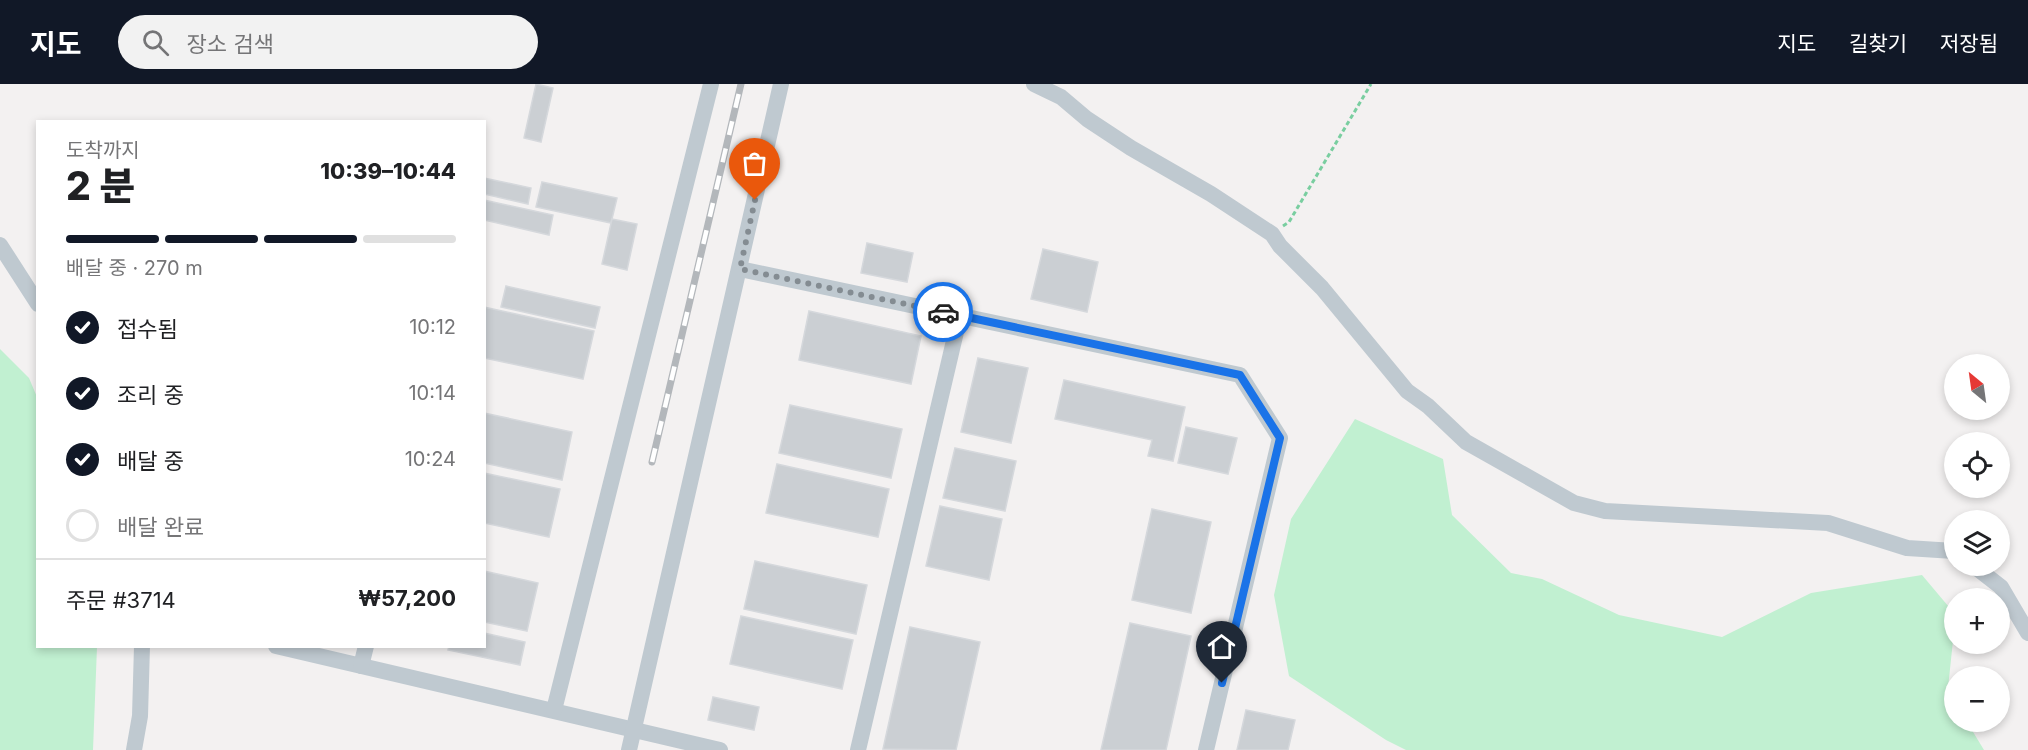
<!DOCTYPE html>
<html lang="ko">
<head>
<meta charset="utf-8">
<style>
	body { margin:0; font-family:Inter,"Noto Sans KR",sans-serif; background:#f2f2f2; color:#202124; height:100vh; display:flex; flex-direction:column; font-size:22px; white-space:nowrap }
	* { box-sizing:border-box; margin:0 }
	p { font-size:20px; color:#757577 }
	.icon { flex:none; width:33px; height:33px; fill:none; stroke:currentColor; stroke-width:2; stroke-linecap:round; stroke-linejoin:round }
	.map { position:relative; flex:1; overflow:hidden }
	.sheet { position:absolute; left:36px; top:36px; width:450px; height:528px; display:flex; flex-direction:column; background:#fff; border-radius:0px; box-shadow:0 3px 9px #0003 }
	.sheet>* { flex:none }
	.needle { width:39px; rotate:331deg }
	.buttons { position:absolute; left:1944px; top:270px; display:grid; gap:12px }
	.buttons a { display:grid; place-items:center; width:66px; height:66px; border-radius:50%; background:#fff; box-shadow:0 3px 9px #0003; font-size:30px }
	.pin { position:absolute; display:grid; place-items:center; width:51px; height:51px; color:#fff; margin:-62px -26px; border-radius:50% 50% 50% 0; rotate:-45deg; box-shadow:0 0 6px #0007 }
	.pin .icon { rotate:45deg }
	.courier { position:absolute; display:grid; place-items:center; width:60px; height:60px; margin:-30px; border:4px solid #1a73e8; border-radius:50%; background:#fff; color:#222; box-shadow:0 2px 8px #0007 }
	.headline em { font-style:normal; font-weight:800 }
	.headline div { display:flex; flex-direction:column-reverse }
	.headline { display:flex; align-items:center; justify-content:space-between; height:102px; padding:0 30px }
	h1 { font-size:39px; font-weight:800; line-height:45px }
	.bar { display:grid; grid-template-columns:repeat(4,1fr); gap:9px 6px; align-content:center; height:72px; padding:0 30px }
	.bar i { height:8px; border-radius:4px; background:#e0e0e0 }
	.bar .selected { background:#111827 }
	.bar p { grid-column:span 4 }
	.line { display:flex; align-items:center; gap:15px; padding:0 30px; border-top:2px solid #e0e0e0 }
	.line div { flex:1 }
	ol { padding:0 30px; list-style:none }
	li { display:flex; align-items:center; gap:18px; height:66px }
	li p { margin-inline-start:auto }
	li .icon { padding:6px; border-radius:50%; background:#111827; color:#fff; stroke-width:4 }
	li:last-child { color:#757577 }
	li i { width:33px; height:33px; border:3px solid #e0e0e0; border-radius:50% }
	header { display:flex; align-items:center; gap:36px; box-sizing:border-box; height:84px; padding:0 30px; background:#111827; color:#fff }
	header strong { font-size:28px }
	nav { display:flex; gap:33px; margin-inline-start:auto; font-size:21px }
	.search { width:420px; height:54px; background:#f2f2f2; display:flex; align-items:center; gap:15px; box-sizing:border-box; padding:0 21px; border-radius:33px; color:#757577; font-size:22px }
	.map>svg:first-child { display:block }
</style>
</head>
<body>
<header>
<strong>지도</strong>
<div class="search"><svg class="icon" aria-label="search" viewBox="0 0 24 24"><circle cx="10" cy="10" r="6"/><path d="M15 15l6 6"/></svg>장소 검색</div>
<nav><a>지도</a><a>길찾기</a><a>저장됨</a></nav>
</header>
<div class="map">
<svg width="2028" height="666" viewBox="0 0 2028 666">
	<rect width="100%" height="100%" fill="#f3f1f1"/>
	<!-- green -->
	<g fill="#c1f0d1">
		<polygon points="0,265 29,294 37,313 38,562 97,563 93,666 0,666"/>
		<polygon points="1355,335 1443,375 1452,431 1511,489 1542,495 1619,531 1722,553 1811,509 1922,491 1954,529 1954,547 1948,604 1954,615 1954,638 1967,638 1984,666 1406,666 1386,656 1289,592 1274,511 1291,435"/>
	</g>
	<!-- building -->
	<g fill="#cbcfd3" stroke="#d5d8dc" stroke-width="1.5">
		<polygon points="536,0 553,4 541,58 524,54"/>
		<polygon points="484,94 531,104 528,120 484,110"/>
		<polygon points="542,98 617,114 611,139 536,123"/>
		<polygon points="484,116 553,131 549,151 484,136"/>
		<polygon points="612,135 637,140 627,186 602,180"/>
		<polygon points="867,159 913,169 907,198 861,189"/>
		<polygon points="1043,165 1098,178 1087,228 1031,215"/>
		<polygon points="506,202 600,223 595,244 501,223"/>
		<polygon points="484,223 594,247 583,295 484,274"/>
		<polygon points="809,227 921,252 911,300 799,276"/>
		<polygon points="978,274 1028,284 1011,359 961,348"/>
		<polygon points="1064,296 1185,323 1173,377 1148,372 1152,356 1055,335"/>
		<polygon points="790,321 902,345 891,394 779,369"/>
		<polygon points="484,329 572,348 562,396 484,379"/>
		<polygon points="1186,343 1237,354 1228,390 1178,379"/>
		<polygon points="955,364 1016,377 1005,427 943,414"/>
		<polygon points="777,380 889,405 878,453 766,429"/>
		<polygon points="484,389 560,405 549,453 484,439"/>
		<polygon points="940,422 1002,435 989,496 926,482"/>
		<polygon points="1152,425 1211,438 1191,529 1132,516"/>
		<polygon points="755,477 867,501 856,550 744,525"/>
		<polygon points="484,487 538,499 527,547 484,538"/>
		<polygon points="741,532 853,556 842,605 730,580"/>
		<polygon points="1130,539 1191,552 1166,666 1101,666"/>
		<polygon points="910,543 980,558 956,666 883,665"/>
		<polygon points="484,549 525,558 520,581 448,566 449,562 484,562"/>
		<polygon points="713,613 759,623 754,646 708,636"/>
		<polygon points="1246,626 1295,636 1288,666 1237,666"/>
	</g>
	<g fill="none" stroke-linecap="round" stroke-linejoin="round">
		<!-- path -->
		<polyline stroke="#79cea0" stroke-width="3" stroke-dasharray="4.5 3" stroke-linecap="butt" points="1283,142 1289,138 1371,0"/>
		<!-- minor -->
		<g stroke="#bfc9d0" stroke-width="16">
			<polyline points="1034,0 1061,13 1087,35 1131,64 1211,110 1272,150 1280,162 1322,204 1407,307 1428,322 1466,358 1574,419 1605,427 1828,439 1907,464 1954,467"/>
			<polyline points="0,161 38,220"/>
			<polyline points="740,185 1240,291 1280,354 1206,666"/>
			<polyline points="1974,482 2001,503 2028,549"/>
			<polyline points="276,562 720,666"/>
			<polyline points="361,582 366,562"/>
			<polyline points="554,626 711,0"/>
			<polyline points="134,666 140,632 142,562"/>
			<polyline points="629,666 781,0"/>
			<polyline points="858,666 960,231"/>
		</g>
		<!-- rail casing -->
		<g stroke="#b3b7bb" stroke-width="7">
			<polyline id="rail" points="652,378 741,0"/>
		</g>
		<!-- rail -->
		<use href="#rail" stroke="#fff" stroke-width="4.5" stroke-dasharray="14" stroke-linecap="butt"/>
	</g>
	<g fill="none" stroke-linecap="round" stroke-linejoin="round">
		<!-- done -->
		<polyline stroke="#848c92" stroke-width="6" stroke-dasharray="0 10.8" points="755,116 740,185 943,228"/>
		<!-- route -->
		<polyline stroke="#1a73e8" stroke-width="8" points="943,228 1240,291 1280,354 1222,599"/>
	</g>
</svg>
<div class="buttons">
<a><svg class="needle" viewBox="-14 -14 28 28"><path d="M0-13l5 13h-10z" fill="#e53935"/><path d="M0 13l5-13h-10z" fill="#757577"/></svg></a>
<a><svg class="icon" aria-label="locate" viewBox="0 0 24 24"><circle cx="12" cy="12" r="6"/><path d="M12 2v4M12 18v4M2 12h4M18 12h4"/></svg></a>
<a><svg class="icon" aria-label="layers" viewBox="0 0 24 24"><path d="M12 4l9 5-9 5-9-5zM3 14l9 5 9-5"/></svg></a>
<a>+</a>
<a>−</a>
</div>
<div class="pin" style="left:755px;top:116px;background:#ea580c"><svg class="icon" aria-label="bag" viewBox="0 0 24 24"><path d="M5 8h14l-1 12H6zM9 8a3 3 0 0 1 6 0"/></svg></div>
<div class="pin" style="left:1222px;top:599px;background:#1f2937"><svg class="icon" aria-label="home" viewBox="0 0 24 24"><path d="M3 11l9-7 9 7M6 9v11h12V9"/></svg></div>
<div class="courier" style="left:943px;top:228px"><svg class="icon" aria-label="car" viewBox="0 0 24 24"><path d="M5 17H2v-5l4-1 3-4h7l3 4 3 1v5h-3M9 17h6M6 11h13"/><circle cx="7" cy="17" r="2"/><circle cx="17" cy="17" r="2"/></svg></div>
<section class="sheet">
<div class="headline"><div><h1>2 분</h1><p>도착까지</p></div><em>10:39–10:44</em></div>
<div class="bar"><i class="selected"></i><i class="selected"></i><i class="selected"></i><i></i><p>배달 중 · 270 m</p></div>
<ol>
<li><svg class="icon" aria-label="check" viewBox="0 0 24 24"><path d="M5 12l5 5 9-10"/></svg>접수됨<p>10:12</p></li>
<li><svg class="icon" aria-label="check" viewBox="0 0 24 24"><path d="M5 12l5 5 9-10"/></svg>조리 중<p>10:14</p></li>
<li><svg class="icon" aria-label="check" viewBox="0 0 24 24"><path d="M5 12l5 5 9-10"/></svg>배달 중<p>10:24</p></li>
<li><i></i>배달 완료</li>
</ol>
<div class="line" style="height:78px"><div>주문 #3714</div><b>₩57,200</b></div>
</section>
</div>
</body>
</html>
